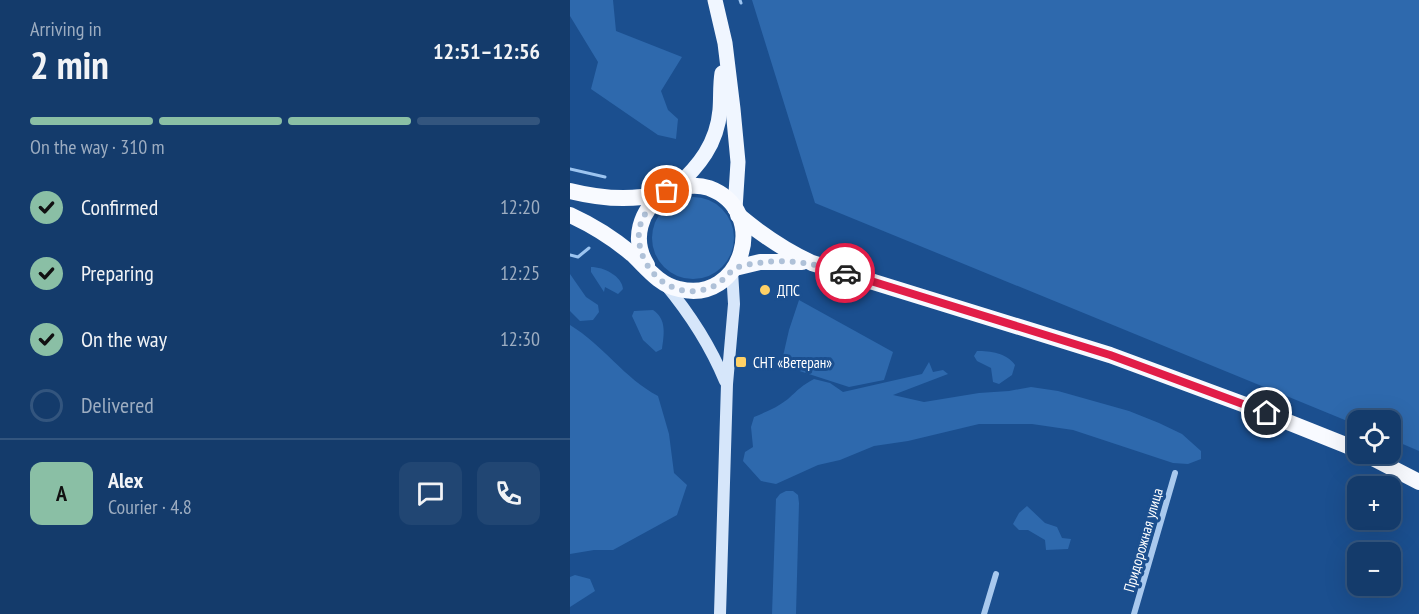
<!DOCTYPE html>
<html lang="en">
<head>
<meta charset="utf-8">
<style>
	body { margin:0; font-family:"PT Sans Narrow",sans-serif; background:#214673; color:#f1f3f6; height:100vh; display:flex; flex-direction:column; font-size:22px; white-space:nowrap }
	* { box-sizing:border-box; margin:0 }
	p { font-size:20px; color:#9dadc1 }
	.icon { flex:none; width:33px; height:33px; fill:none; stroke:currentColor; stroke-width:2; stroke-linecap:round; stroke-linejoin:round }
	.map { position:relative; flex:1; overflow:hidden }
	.sheet { display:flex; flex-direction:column; background:#143b6b; width:570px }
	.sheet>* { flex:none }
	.controls { position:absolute; left:777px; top:410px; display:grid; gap:12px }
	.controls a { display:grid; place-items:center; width:54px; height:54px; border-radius:12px; background:#143b6b; box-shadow:0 6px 24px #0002,0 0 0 2px #33557e; font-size:30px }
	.pin { position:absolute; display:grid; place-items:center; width:51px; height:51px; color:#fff; margin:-26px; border:3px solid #fff; border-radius:50%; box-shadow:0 2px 6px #0007 }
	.courier { position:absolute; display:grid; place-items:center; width:60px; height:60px; margin:-30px; border:4px solid #e11d48; border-radius:50%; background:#fff; color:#222; box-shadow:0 2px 8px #0007 }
	.summary em { font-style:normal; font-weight:800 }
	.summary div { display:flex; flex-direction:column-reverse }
	.summary { display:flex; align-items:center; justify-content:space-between; height:102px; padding:0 30px }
	h1 { font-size:39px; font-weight:800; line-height:45px }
	.bar { display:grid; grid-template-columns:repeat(4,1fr); gap:9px 6px; align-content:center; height:72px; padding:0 30px }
	.bar i { height:8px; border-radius:4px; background:#33557e }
	.bar .active { background:#8abfa5 }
	.bar p { grid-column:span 4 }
	.line { display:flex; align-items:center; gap:15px; padding:0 30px; border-top:2px solid #33557e }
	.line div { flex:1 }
	.round { display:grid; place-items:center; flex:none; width:63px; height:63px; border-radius:12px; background:#214673 }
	ol { padding:0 30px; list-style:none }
	li { display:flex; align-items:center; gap:18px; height:66px }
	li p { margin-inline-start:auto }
	li .icon { padding:6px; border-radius:50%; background:#8abfa5; color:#111; stroke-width:4 }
	li:last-child { color:#9dadc1 }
	li i { width:33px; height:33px; border:3px solid #33557e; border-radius:50% }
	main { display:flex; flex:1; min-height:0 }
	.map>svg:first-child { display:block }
</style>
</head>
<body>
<main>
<section class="sheet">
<div class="summary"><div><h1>2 min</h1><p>Arriving in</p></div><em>12:51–12:56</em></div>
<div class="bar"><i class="active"></i><i class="active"></i><i class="active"></i><i></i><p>On the way · 310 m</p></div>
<ol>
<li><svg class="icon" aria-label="check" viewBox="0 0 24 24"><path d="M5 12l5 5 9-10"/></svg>Confirmed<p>12:20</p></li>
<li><svg class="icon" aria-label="check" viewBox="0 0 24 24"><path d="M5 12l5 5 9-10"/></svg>Preparing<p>12:25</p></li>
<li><svg class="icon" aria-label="check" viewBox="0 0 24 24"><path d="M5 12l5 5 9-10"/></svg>On the way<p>12:30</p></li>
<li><i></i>Delivered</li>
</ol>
<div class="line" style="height:108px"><b class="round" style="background:#8abfa5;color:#111">A</b><div><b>Alex</b><p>Courier · 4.8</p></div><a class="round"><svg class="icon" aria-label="chat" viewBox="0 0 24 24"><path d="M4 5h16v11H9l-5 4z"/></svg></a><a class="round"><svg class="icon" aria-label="phone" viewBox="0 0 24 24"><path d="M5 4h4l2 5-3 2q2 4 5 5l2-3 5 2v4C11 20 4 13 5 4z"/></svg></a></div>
</section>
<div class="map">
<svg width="849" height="614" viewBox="0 0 849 614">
	<rect width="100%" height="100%" fill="#1b4f8f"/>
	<!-- green -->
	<g fill="#2e69ad">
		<polygon points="0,0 43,0 46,31 112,57 91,91 98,110 108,119 106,139 88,135 21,89 28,62 0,16"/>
		<polygon points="182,0 849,0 849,451 821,439 820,420 788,420 787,425 245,203"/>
		<circle cx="123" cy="238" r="41"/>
		<path d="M21,267C34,267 52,276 53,289L48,294L35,287L34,292L21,272Z"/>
		<polygon points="0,274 16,297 28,305 29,312 23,320 10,321 0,311"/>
		<polygon points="229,300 323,352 314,380 279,387 211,365 219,330"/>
		<path d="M83,310C97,319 94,335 92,349L86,352L73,340L62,316L64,311Z"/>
		<path d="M0,325C33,345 54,378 88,396L99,434L104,473L117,485L107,515L43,550H24L0,554Z"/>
		<path d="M407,351C420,351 437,353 445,365L442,375L429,384L423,382L421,368L407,361L404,356Z"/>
		<path d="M359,362L363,372L373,370L378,374L323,395L354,402L409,393L439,391L461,387L488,391L559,411L589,423L612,434L631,451V459L618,464L603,463L503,430L462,424H409L338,441L304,446L270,460L248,465L206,484L191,481L173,461L175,452L183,447L181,427L184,417C196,412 208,407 218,399C229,389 231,386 244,379L260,383L273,392L352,374Z"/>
		<polygon points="216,491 223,491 228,495 229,503 226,614 202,614 206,499 210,494"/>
		<polygon points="457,506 475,523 487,527 492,538 501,539 498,549 476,550 475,540 458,530 449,530 443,524 449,513"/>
		<polygon points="5,575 20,579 25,591 0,607 0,577"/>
	</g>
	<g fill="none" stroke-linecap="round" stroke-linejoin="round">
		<!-- stream -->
		<g stroke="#9cc4f0" stroke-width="3">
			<polyline points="170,0 171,3"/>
			<polyline points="0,169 35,177"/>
			<polyline points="0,255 8,257 19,248"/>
		</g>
		<!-- minor -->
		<g stroke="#a9c9ee" stroke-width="6">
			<polyline points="414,614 426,574"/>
			<polyline points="564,614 605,473"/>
		</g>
		<!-- secondary -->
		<g stroke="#d6e6fa" stroke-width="12">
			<path d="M95,284C120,314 140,345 155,381"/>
			<polyline points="150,614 157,384 164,304 162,271"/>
		</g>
		<!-- primary -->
		<g stroke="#f0f6ff" stroke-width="15">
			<polyline points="145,0 155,43 163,109 168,162 165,209"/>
			<path d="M105,188C129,166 147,144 150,110C151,98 150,85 152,73"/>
		</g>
		<!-- trunk -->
		<g stroke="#f8faff" stroke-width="16">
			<path d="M0,191C24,197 47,200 72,197C95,195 115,180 139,188C201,211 172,305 109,289C89,285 76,267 62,254C44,239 22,225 0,215"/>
			<path d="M168,215C192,235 214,250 242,263L540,355L678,406L788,450"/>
			<path d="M77,265C61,240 70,210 94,193"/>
			<polyline points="165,268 190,262 232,262"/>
			<polyline points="793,453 849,482"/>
		</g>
	</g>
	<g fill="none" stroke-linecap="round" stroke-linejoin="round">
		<!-- done -->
		<path stroke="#afc1d8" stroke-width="6" stroke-dasharray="0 10.8" d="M97,191C81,203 67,219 69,240C72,275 107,302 142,287C151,283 156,276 163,270C169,265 182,264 189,263C219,258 246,264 275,273"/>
		<!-- route -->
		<polyline stroke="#e11d48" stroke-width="8" points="275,273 540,355 697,413"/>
	</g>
	<!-- markers -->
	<g fill="#ffd166" stroke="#1b4f8f" stroke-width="2">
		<circle cx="195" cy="290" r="6"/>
		<rect x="165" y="356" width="12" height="12" rx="3"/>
	</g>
	<g text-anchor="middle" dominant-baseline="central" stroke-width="6" stroke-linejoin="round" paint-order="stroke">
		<!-- poi labels -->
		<g font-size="15" fill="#fff" stroke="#1b4f8f" text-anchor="start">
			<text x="207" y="290">ДПС</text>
			<text x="183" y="362">СНТ «Ветеран»</text>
		</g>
		<!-- street labels -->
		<g font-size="15" fill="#fff" stroke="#1b4f8f">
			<text transform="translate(573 540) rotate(-74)">Придорожная улица</text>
		</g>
	</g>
</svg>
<div class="controls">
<a><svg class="icon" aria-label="locate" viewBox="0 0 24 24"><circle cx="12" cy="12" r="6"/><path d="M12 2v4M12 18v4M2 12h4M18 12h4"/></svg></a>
<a>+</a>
<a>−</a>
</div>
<div class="pin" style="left:97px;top:191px;background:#ea580c"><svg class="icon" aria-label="bag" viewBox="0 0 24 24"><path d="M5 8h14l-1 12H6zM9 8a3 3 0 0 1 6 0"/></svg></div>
<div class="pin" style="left:697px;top:413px;background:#1f2937"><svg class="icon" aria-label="home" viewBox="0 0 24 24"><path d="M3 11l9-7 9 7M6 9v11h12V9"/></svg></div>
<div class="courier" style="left:275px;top:273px"><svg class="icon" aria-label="car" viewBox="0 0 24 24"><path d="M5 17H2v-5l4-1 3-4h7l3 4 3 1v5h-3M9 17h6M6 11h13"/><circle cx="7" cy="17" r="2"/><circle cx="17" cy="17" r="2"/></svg></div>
</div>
</main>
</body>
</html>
